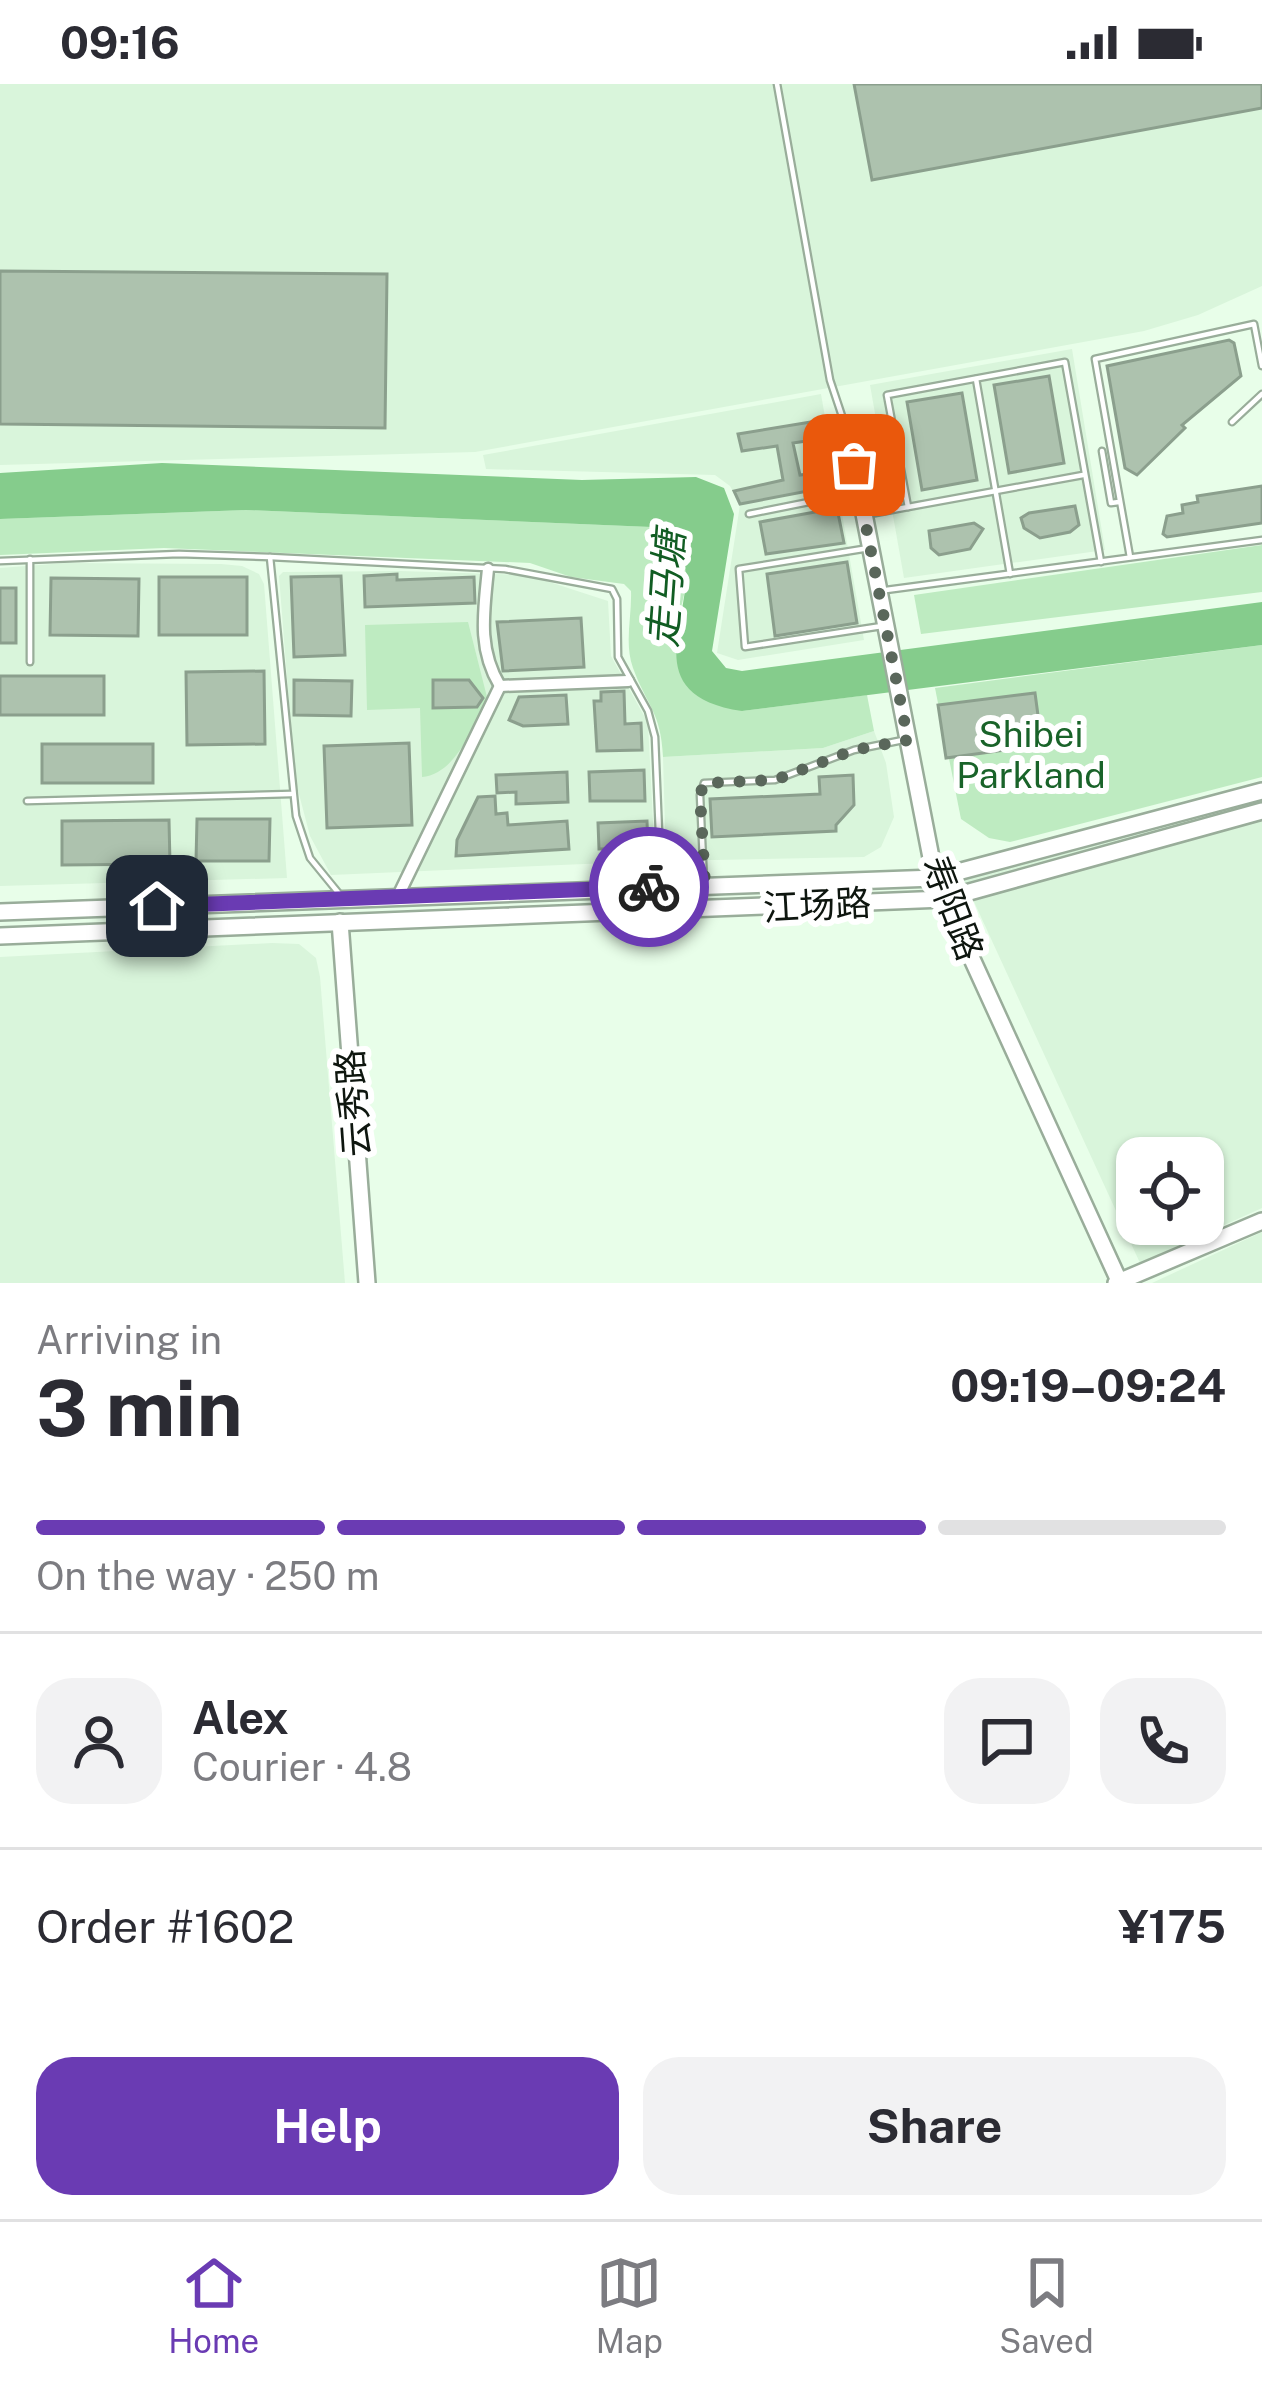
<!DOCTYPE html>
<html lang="en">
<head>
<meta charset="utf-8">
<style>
	body { margin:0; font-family:"Public Sans","Noto Sans SC",sans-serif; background:#f2f2f3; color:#2b2b33; height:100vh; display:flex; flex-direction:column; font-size:45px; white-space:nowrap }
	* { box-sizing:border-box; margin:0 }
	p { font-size:39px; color:#7c7c81 }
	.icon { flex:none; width:66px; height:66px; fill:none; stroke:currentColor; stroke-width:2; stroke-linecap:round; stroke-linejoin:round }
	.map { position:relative; height:1199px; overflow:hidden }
	.details { display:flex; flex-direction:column; background:#fff; flex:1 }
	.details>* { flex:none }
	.fabs { position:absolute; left:1116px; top:1053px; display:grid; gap:24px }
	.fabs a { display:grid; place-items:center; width:108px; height:108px; border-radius:24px; background:#fff; box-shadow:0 3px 9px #0004; font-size:60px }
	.pin { position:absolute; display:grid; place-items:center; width:102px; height:102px; color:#fff; margin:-51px; border-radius:24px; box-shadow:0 6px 18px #0006 }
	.courier { position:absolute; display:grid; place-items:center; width:120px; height:120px; margin:-60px; border:9px solid #6a3bb3; border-radius:50%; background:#fff; color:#222; box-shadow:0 3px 15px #0007 }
	.summary em { font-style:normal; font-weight:700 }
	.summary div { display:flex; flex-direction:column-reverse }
	.summary { display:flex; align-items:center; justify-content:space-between; height:204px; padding:0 36px }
	h1 { font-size:78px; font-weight:700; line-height:90px }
	.bar { display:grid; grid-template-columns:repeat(4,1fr); gap:18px 12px; align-content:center; height:144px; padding:0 36px }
	.bar i { height:15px; border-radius:9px; background:#e1e1e2 }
	.bar .on { background:#6a3bb3 }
	.bar p { grid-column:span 4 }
	.line { display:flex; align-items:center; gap:30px; padding:0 36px; border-top:3px solid #e1e1e2 }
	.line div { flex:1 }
	.round { display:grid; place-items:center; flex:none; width:126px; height:126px; border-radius:36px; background:#f2f2f3 }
	.button { display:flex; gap:24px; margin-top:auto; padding:24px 36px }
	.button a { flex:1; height:138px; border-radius:36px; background:#6a3bb3; color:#fff; font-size:48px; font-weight:700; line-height:138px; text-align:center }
	.button a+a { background:#f2f2f3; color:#2b2b33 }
	.status { display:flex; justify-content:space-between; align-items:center; height:84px; padding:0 60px; background:#fff; direction:ltr }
	.status svg { height:33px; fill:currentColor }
	.tab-bar { display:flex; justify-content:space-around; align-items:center; height:168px; border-top:3px solid #e1e1e2; background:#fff; font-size:33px; color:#7c7c81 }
	.tab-bar a { display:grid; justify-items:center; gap:6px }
	.tab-bar .on { color:#6a3bb3 }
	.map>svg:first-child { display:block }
</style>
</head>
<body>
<div class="status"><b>09:16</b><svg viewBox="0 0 49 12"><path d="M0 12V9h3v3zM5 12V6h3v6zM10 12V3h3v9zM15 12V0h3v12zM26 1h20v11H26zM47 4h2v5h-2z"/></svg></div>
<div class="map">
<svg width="1262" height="1199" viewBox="0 0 1262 1199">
	<rect width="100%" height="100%" fill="#e8fee9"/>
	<!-- built -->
	<g fill="#d9f5db" fill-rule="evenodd">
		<polygon points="0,0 1262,0 1262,202 1198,231 1144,247 475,368 0,381"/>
		<polygon points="1072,265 1105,466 904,494 870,301"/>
		<polygon points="821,310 864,556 738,576 717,569 740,421 730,402 715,391 486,385 483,371"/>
		<polygon points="65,479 221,480 242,482 259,490 264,500 287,794 0,802 0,484"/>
		<polygon points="400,487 528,491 608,517 611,572 648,639 655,777 331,791 310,752 295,695 279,492 283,488"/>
		<polygon points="874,647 886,679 894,733 881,763 864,773 666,777 663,673 823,664"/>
		<path d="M1262,714V1124L1140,1179L964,796ZM1137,1074H1203V1140H1137Z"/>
		<polygon points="272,859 299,860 316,874 320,893 345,1199 0,1199 0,873"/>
		<polygon points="1262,1148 1262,1199 1152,1199"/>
	</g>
	<!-- green -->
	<g fill="#beebc1">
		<path d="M246,426L651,443C703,462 687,496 677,540L742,627L867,611L874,647L823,664L663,673C661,628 647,622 633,584C624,559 632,533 631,507L624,500L571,493L530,479L164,464L0,471V435Z"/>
		<polygon points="1262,461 1262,508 921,550 914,511"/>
		<path d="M468,538L488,617C472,643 456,690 422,693L420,624L367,626L365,541Z"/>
		<polygon points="1262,561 1262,693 1010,758 989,754 961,735 935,604"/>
	</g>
	<!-- water -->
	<path fill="#85cc8c" d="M162,379L582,396L696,393L724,404L734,430L712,567L726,584L742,587L1262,518V561L742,627C601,606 746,478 651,443L246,426L0,435V389Z"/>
	<!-- building -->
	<g fill="#adc2ae" stroke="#8b9f8d" stroke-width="3">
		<polygon points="854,0 1262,0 1262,24 872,96"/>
		<polygon points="0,187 387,190 385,344 0,340"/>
		<polygon points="1229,256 1234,259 1241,292 1182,341 1185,344 1137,391 1125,384 1107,282"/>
		<polygon points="1049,292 1064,379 1009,389 994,301"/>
		<polygon points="962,309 977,396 922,406 907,318"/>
		<polygon points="823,336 827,354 793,359 800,391 832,387 834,402 740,420 734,407 783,396 777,362 742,367 738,350"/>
		<polygon points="1262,402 1262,439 1167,453 1163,450 1167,432 1183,429 1182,421 1198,418 1197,412"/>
		<polygon points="1075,422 1079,441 1070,448 1040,454 1024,444 1021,434 1029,429"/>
		<polygon points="837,424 844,459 766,470 760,438"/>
		<polygon points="974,439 983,445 970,465 939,471 931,464 929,447"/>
		<polygon points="847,478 857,539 775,552 767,490"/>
		<polygon points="397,490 397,496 474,493 475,519 365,523 364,492"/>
		<polygon points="341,492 345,571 294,573 291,493"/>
		<rect x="159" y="493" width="88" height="58"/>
		<polygon points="51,494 139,495 138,552 50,551"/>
		<rect x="0" y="504" width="16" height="55"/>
		<polygon points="581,534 584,583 503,587 497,538"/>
		<polygon points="264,587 265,660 187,661 186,588"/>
		<rect x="0" y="592" width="104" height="39"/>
		<polygon points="294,596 352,597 351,632 294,631"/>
		<polygon points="433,596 469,596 483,614 477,623 433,624"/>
		<polygon points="624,607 625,640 641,639 642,666 597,667 594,617 601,617 601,608"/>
		<polygon points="1035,609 1042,661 946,674 938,621"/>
		<polygon points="566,611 568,640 523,642 509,636 519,613"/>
		<polygon points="409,659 412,741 327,744 324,662"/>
		<rect x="42" y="660" width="111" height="39"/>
		<polygon points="644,686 645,717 590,717 589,688"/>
		<polygon points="567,688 568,718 516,720 516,708 497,709 496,691"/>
		<polygon points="853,691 854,721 836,741 836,747 712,753 710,715 820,710 819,693"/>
		<polygon points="495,712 496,730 507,729 508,741 567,737 569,765 456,772 457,756 478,713"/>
		<polygon points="197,735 270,735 269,777 196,777"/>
		<polygon points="169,736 170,780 62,781 62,737"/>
		<polygon points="647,737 648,764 599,765 598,739"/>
	</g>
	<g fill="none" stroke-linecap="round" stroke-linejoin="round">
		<!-- lane casing -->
		<g stroke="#99ad9a" stroke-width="9">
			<g id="lane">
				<polyline points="777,0 830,296 847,347"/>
				<polyline points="976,295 1010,490"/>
				<polyline points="1232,338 1262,310"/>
				<polyline points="1102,367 1111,419 1119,418"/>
				<polyline points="908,423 887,311 1065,278 1101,478"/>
				<polyline points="749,430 854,409"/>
				<polyline points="870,430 1083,391"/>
				<polyline points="869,464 739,485 745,563 882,542"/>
				<polyline points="270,473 296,732 310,774 341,812"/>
				<polyline points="1130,473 1095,275 1254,240 1262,282"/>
				<polyline points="0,477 179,470 270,473 505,485 612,505 617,515 618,573 648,627 655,653 661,797"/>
				<polyline points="886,506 1262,456"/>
				<polyline points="30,578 30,475"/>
				<polyline points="27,717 291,710"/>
				<polyline points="704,799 700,711 704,699 775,696 854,666 903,656"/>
			</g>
		</g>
		<!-- street casing -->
		<g stroke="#99ad9a" stroke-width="15">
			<g id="street">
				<path d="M488,485C484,527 477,564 500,602"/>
				<polyline points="500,602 628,597"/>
				<polyline points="398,812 500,602"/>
			</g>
		</g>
		<!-- secondary casing -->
		<g stroke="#99ad9a" stroke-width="20">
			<g id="secondary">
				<polyline points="849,353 935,794 1120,1199"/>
				<polyline points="0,828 935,794 1262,707"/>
				<polyline points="340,838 367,1199"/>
				<polyline points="0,852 944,815 1262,727"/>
				<polyline points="1116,1199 1262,1137"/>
			</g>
		</g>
		<!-- lane -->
		<use href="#lane" stroke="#fff" stroke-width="4.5"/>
		<!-- street -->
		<use href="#street" stroke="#fff" stroke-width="10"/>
		<!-- secondary -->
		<use href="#secondary" stroke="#fff" stroke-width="15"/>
	</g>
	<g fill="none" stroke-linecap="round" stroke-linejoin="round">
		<!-- done -->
		<polyline stroke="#5a675b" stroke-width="12" stroke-dasharray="0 21.6" points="649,803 705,801 700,711 704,699 775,696 854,666 908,656 854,381"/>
		<!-- route -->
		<polyline stroke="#6a3bb3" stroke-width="15" points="157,822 649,803"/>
	</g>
	<g text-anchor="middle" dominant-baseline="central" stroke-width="12" stroke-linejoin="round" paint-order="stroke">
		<!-- park labels -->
		<g font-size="36" fill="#196329" stroke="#fff">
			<text x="1031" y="650">Shibei<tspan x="1031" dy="41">Parkland</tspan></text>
		</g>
		<!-- street labels -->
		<g font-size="36" fill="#0e160f" stroke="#fff">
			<text transform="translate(817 821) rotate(-3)">江场路</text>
			<text transform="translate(953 824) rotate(69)">寿阳路</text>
			<text transform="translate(353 1019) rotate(-94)">云秀路</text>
		</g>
		<!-- water labels -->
		<g font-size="39" font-style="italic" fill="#115d23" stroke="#fff">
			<text transform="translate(666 505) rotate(-86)">走马塘</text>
		</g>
	</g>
</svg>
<div class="fabs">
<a><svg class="icon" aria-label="locate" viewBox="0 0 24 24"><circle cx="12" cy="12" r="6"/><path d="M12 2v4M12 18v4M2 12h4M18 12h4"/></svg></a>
</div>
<div class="pin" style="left:854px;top:381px;background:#ea580c"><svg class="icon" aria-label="bag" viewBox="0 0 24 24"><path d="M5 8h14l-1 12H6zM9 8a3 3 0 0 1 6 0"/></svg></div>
<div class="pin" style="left:157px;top:822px;background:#1f2937"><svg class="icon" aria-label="home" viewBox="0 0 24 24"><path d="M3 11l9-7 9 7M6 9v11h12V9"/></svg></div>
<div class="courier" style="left:649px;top:803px"><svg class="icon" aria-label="bike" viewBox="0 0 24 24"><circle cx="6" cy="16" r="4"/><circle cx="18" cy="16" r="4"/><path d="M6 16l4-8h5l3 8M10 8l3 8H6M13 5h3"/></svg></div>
</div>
<section class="details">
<div class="summary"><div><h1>3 min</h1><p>Arriving in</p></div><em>09:19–09:24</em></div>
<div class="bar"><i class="on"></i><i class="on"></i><i class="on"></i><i></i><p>On the way · 250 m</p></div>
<div class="line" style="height:216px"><a class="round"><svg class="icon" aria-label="person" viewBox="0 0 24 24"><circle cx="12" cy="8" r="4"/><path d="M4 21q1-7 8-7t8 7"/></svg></a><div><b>Alex</b><p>Courier · 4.8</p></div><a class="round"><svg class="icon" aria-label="chat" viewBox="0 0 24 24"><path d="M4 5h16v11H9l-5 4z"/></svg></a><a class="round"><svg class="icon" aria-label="phone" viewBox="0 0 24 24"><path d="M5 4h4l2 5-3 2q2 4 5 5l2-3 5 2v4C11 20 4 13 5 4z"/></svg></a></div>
<div class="line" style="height:156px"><div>Order #1602</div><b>¥175</b></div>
<div class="button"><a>Help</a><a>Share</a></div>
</section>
<nav class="tab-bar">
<a class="on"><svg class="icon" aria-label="home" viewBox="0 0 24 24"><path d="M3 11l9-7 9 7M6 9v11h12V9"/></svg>Home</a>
<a><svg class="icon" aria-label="map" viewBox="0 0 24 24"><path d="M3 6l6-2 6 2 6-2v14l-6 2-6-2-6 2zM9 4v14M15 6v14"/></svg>Map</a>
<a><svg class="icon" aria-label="saved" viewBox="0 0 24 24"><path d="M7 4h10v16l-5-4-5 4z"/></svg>Saved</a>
</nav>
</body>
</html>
